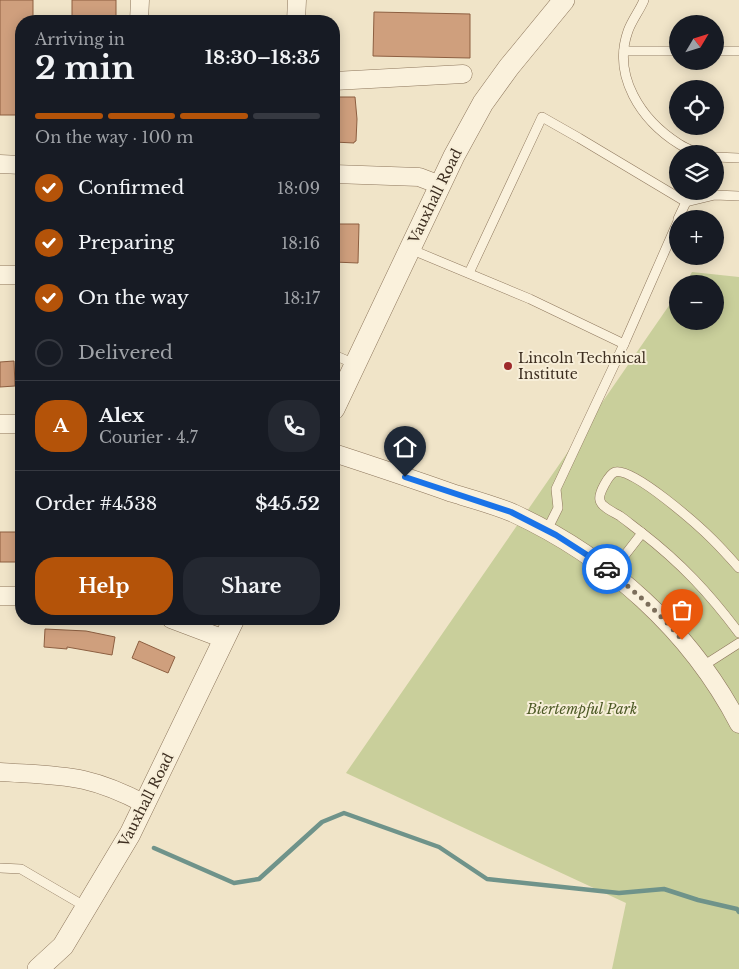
<!DOCTYPE html>
<html lang="en">
<head>
<meta charset="utf-8">
<style>
	body { margin:0; font-family:"Libre Baskerville",serif; background:#242831; color:#f1f3f6; height:100vh; display:flex; flex-direction:column; font-size:19px; white-space:nowrap }
	* { box-sizing:border-box; margin:0 }
	p { font-size:16px; color:#9ea1a6 }
	.icon { flex:none; width:28px; height:28px; fill:none; stroke:currentColor; stroke-width:2; stroke-linecap:round; stroke-linejoin:round }
	.map { position:relative; flex:1; overflow:hidden }
	.drawer { position:absolute; left:15px; top:15px; width:325px; height:610px; display:flex; flex-direction:column; background:#171b24; border-radius:20px; box-shadow:0 2px 12px #0003 }
	.drawer>* { flex:none }
	.needle { width:32px; rotate:52deg }
	.tools { position:absolute; left:669px; top:15px; display:grid; gap:10px }
	.tools a { display:grid; place-items:center; width:55px; height:55px; border-radius:50%; background:#171b24; box-shadow:0 2px 12px #0003; font-size:25px }
	.pin { position:absolute; display:grid; place-items:center; width:42px; height:42px; color:#fff; margin:-51px -21px; border-radius:50% 50% 50% 0; rotate:-45deg; box-shadow:0 0 5px #0007 }
	.pin .icon { rotate:45deg }
	.courier { position:absolute; display:grid; place-items:center; width:50px; height:50px; margin:-25px; border:4px solid #1a73e8; border-radius:50%; background:#fff; color:#222; box-shadow:0 1px 6px #0007 }
	.headline em { font-style:normal; font-weight:700 }
	.headline div { display:flex; flex-direction:column-reverse }
	.headline { display:flex; align-items:center; justify-content:space-between; height:85px; padding:0 20px }
	h1 { font-size:32px; font-weight:700; line-height:38px }
	.bar { display:grid; grid-template-columns:repeat(4,1fr); gap:8px 5px; align-content:center; height:60px; padding:0 20px }
	.bar i { height:6px; border-radius:4px; background:#363941 }
	.bar .current { background:#b45309 }
	.bar p { grid-column:span 4 }
	.line { display:flex; align-items:center; gap:12px; padding:0 20px; border-top:1px solid #363941 }
	.line div { flex:1 }
	.round { display:grid; place-items:center; flex:none; width:52px; height:52px; border-radius:20px; background:#242831 }
	ol { padding:0 20px; list-style:none }
	li { display:flex; align-items:center; gap:15px; height:55px }
	li p { margin-inline-start:auto }
	li .icon { padding:5px; border-radius:50%; background:#b45309; color:#fff; stroke-width:4 }
	li:last-child { color:#9ea1a6 }
	li i { width:28px; height:28px; border:2px solid #363941; border-radius:50% }
	.button { display:flex; gap:10px; margin-top:auto; padding:10px 20px }
	.button a { flex:1; height:58px; border-radius:20px; background:#b45309; color:#fff; font-size:20px; font-weight:700; line-height:58px; text-align:center }
	.button a+a { background:#242831; color:#f1f3f6 }
	.map>svg:first-child { display:block }
</style>
</head>
<body>
<div class="map">
<svg width="739" height="969" viewBox="0 0 739 969">
	<rect width="100%" height="100%" fill="#f0e4c8"/>
	<!-- green -->
	<polygon fill="#c9cf9b" points="692,272 739,277 739,969 612,969 626,903 346,773 677,294 678,321 715,321 715,284 685,284"/>
	<g fill="none" stroke-linecap="round" stroke-linejoin="round">
		<!-- stream -->
		<polyline stroke="#6f938a" stroke-width="4.5" points="154,848 234,883 259,879 322,822 344,813 439,847 487,879 619,893 664,889 698,900 737,909 739,912"/>
	</g>
	<!-- building -->
	<g fill="#cf9f7d" stroke="#8d5f41">
		<polygon points="0,0 33,0 33,21 21,21 21,115 0,115"/>
		<rect x="72" y="0" width="44" height="21"/>
		<polygon points="374,12 470,14 470,58 373,56"/>
		<polygon points="334,97 355,97 357,119 356,141 354,142 354,143 334,142"/>
		<polygon points="334,224 359,224 358,263 334,262"/>
		<polygon points="14,361 15,386 0,387 0,362"/>
		<polygon points="0,532 20,532 21,562 0,562"/>
		<polygon points="45,629 86,631 115,637 112,655 67,647 67,649 44,647"/>
		<polygon points="139,641 175,657 168,673 132,658"/>
	</g>
	<g fill="none" stroke-linecap="round" stroke-linejoin="round">
		<!-- service casing -->
		<g stroke="#8d765c" stroke-width="10">
			<g id="service">
				<path d="M644,0C640,10 632,20 628,31C612,76 641,120 679,144C685,148 693,151 700,154"/>
				<polyline points="624,51 678,51"/>
				<polyline points="715,51 739,51"/>
				<polyline points="715,157 739,158"/>
				<polyline points="686,202 715,195 739,196"/>
				<polyline points="410,249 530,299 624,344 556,489 558,508 547,530"/>
				<polyline points="469,273 542,117 579,138 686,202 678,219"/>
				<polyline points="624,344 678,221"/>
				<polyline points="334,355 355,364"/>
				<path d="M739,568C731,559 722,549 713,540C700,527 632,466 615,472C609,474 598,494 600,500C600,502 603,506 604,506C608,510 615,513 620,516C627,521 634,527 641,532C681,563 709,593 739,633"/>
				<polyline points="611,573 642,533"/>
				<polyline points="703,666 739,643"/>
				<polyline points="0,868 21,869 86,907"/>
			</g>
		</g>
		<!-- minor casing -->
		<g stroke="#8d765c" stroke-width="19">
			<g id="minor">
				<polyline points="139,21 140,0"/>
				<polyline points="296,21 297,0"/>
				<polyline points="334,81 463,74"/>
				<polyline points="0,164 21,165"/>
				<polyline points="334,174 419,177 440,185"/>
				<polyline points="0,275 21,275"/>
				<polyline points="0,424 21,424"/>
				<path d="M334,453C373,466 413,479 452,493C472,499 494,505 513,513C608,557 690,630 739,724"/>
				<polyline points="0,596 21,596"/>
				<polyline points="171,619 224,639"/>
				<path d="M0,772C28,774 57,774 84,780C106,785 126,794 145,804"/>
			</g>
		</g>
		<!-- tertiary casing -->
		<g stroke="#8d765c" stroke-width="22">
			<g id="tertiary">
				<polyline points="334,409 454,156 483,103 509,67 564,0"/>
				<polyline points="38,969 63,946 130,834 234,619"/>
			</g>
		</g>
		<!-- service -->
		<use href="#service" stroke="#faf1dc" stroke-width="9"/>
		<!-- minor -->
		<use href="#minor" stroke="#faf1dc" stroke-width="18"/>
		<!-- tertiary -->
		<use href="#tertiary" stroke="#faf1dc" stroke-width="21"/>
	</g>
	<g fill="none" stroke-linecap="round" stroke-linejoin="round">
		<!-- done -->
		<path stroke="#7c6e5b" stroke-width="5" stroke-dasharray="0 9" d="M607,569C634,591 660,613 682,640"/>
		<!-- route -->
		<polyline stroke="#1a73e8" stroke-width="6" points="405,477 511,512 556,535 598,562 607,569"/>
	</g>
	<!-- markers -->
	<circle fill="#9e2a2b" stroke="#f7eed8" stroke-width="2" cx="508" cy="366" r="5"/>
	<g text-anchor="middle" dominant-baseline="central" stroke-width="4" stroke-linejoin="round" paint-order="stroke">
		<!-- street labels -->
		<g font-size="14" fill="#3d2e20" stroke="#f7eed8">
			<text transform="translate(435 196) rotate(-64)">Vauxhall Road</text>
			<text transform="translate(146 800) rotate(-63)">Vauxhall Road</text>
		</g>
		<!-- poi labels -->
		<g font-size="14" fill="#3d2e20" stroke="#f7eed8" text-anchor="start">
			<text x="518" y="358">Lincoln Technical<tspan x="518" dy="16">Institute</tspan></text>
		</g>
		<!-- park labels -->
		<g font-size="14" font-style="italic" fill="#4d5a26" stroke="#f7eed8">
			<text x="582" y="709">Biertempful Park</text>
		</g>
	</g>
</svg>
<div class="tools">
<a><svg class="needle" viewBox="-14 -14 28 28"><path d="M0-13l5 13h-10z" fill="#e53935"/><path d="M0 13l5-13h-10z" fill="#9ea1a6"/></svg></a>
<a><svg class="icon" aria-label="locate" viewBox="0 0 24 24"><circle cx="12" cy="12" r="6"/><path d="M12 2v4M12 18v4M2 12h4M18 12h4"/></svg></a>
<a><svg class="icon" aria-label="layers" viewBox="0 0 24 24"><path d="M12 4l9 5-9 5-9-5zM3 14l9 5 9-5"/></svg></a>
<a>+</a>
<a>−</a>
</div>
<div class="pin" style="left:682px;top:640px;background:#ea580c"><svg class="icon" aria-label="bag" viewBox="0 0 24 24"><path d="M5 8h14l-1 12H6zM9 8a3 3 0 0 1 6 0"/></svg></div>
<div class="pin" style="left:405px;top:477px;background:#1f2937"><svg class="icon" aria-label="home" viewBox="0 0 24 24"><path d="M3 11l9-7 9 7M6 9v11h12V9"/></svg></div>
<div class="courier" style="left:607px;top:569px"><svg class="icon" aria-label="car" viewBox="0 0 24 24"><path d="M5 17H2v-5l4-1 3-4h7l3 4 3 1v5h-3M9 17h6M6 11h13"/><circle cx="7" cy="17" r="2"/><circle cx="17" cy="17" r="2"/></svg></div>
<section class="drawer">
<div class="headline"><div><h1>2 min</h1><p>Arriving in</p></div><em>18:30–18:35</em></div>
<div class="bar"><i class="current"></i><i class="current"></i><i class="current"></i><i></i><p>On the way · 100 m</p></div>
<ol>
<li><svg class="icon" aria-label="check" viewBox="0 0 24 24"><path d="M5 12l5 5 9-10"/></svg>Confirmed<p>18:09</p></li>
<li><svg class="icon" aria-label="check" viewBox="0 0 24 24"><path d="M5 12l5 5 9-10"/></svg>Preparing<p>18:16</p></li>
<li><svg class="icon" aria-label="check" viewBox="0 0 24 24"><path d="M5 12l5 5 9-10"/></svg>On the way<p>18:17</p></li>
<li><i></i>Delivered</li>
</ol>
<div class="line" style="height:90px"><b class="round" style="background:#b45309;color:#fff">A</b><div><b>Alex</b><p>Courier · 4.7</p></div><a class="round"><svg class="icon" aria-label="phone" viewBox="0 0 24 24"><path d="M5 4h4l2 5-3 2q2 4 5 5l2-3 5 2v4C11 20 4 13 5 4z"/></svg></a></div>
<div class="line" style="height:65px"><div>Order #4538</div><b>$45.52</b></div>
<div class="button"><a>Help</a><a>Share</a></div>
</section>
</div>
</body>
</html>
